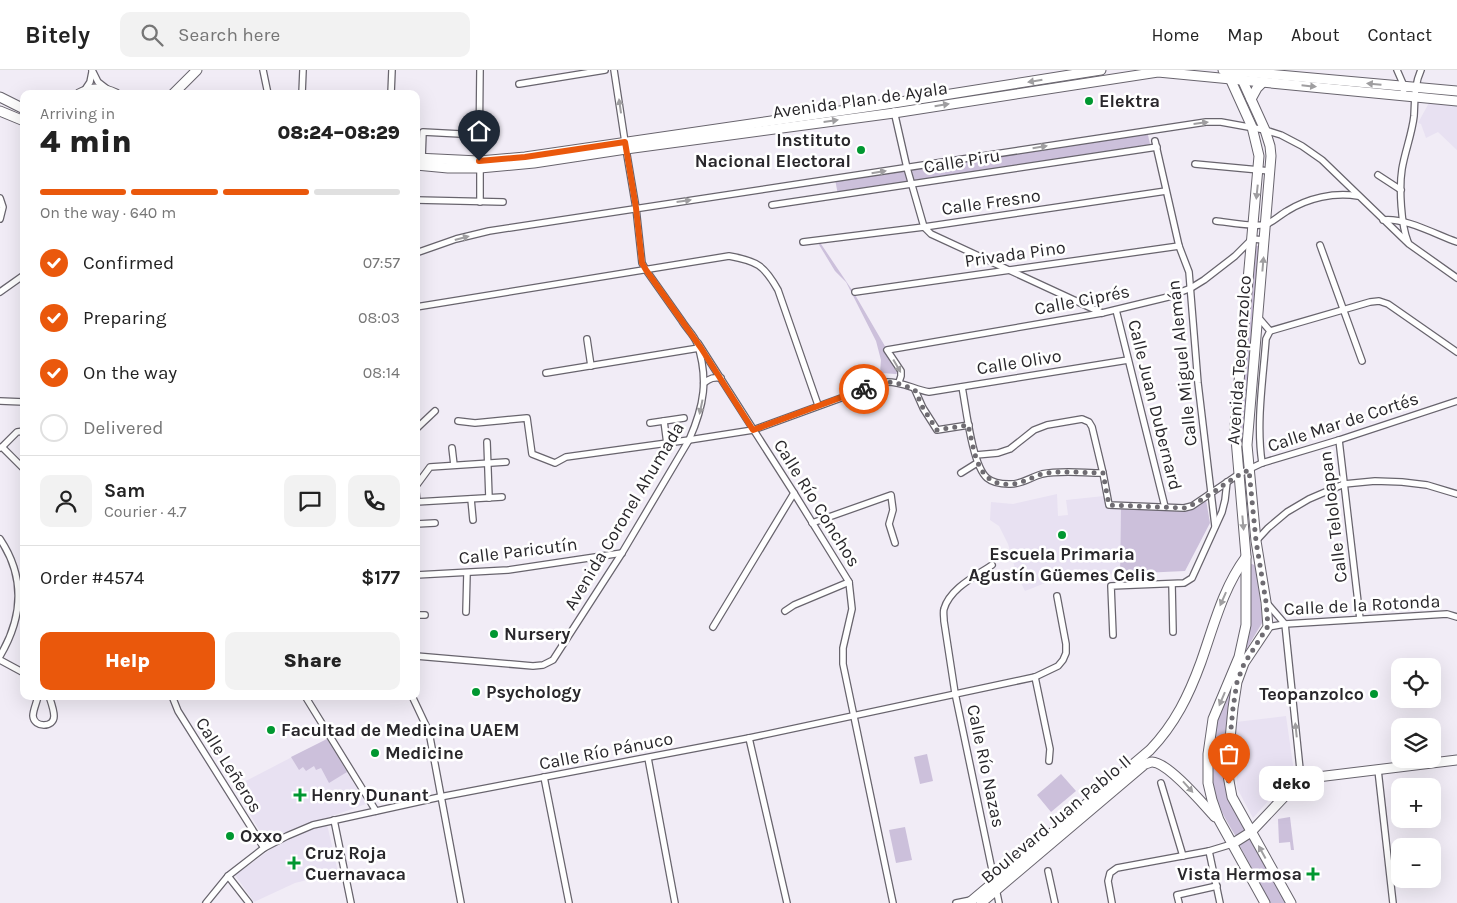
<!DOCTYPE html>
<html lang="en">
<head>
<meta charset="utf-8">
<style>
	body { margin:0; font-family:Karla,sans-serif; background:#f2f2f2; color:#222; height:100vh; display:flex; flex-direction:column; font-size:19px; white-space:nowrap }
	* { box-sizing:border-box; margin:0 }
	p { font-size:16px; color:#767676 }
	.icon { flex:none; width:28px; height:28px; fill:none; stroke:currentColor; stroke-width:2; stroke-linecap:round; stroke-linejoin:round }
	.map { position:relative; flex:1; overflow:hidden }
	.side { position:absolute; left:20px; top:20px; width:400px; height:610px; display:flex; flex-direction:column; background:#fff; border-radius:10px; box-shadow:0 5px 20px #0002 }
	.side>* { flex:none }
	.controls { position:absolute; left:1391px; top:588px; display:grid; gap:10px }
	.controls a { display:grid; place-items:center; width:50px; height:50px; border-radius:10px; background:#fff; box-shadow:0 5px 20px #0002; font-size:25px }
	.pin { position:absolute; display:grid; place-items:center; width:42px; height:42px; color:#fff; margin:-51px -21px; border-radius:50% 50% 50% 0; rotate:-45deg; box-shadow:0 0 5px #0007 }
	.pin .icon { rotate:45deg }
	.courier { position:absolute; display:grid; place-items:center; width:50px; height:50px; margin:-25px; border:4px solid #ea580c; border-radius:50%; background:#fff; color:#222; box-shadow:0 1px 6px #0007 }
	.bubble { position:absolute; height:35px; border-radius:10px; background:#fff; box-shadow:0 5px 20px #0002; font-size:16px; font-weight:800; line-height:35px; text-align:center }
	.headline em { font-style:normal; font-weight:800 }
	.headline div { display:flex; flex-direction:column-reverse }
	.headline { display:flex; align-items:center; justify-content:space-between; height:85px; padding:0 20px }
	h1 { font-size:32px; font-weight:800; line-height:38px }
	.bar { display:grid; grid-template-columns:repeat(4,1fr); gap:8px 5px; align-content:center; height:60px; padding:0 20px }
	.bar i { height:6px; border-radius:4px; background:#e0e0e0 }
	.bar .active { background:#ea580c }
	.bar p { grid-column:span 4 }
	.line { display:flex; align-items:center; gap:12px; padding:0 20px; border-top:1px solid #e0e0e0 }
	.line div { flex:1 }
	.round { display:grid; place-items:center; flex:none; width:52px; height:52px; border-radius:10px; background:#f2f2f2 }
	ol { padding:0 20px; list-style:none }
	li { display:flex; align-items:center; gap:15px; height:55px }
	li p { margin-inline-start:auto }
	li .icon { padding:5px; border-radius:50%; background:#ea580c; color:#fff; stroke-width:4 }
	li:last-child { color:#767676 }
	li i { width:28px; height:28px; border:2px solid #e0e0e0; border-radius:50% }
	.primary-button { display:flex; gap:10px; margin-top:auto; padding:10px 20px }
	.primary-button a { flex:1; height:58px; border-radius:10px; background:#ea580c; color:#fff; font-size:20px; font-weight:800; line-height:58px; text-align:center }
	.primary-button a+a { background:#f2f2f2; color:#222 }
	header { display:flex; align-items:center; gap:30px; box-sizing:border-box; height:70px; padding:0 25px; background:#fff; border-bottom:1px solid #e0e0e0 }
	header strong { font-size:24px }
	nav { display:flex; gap:28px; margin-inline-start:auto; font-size:18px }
	.search { width:350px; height:45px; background:#f2f2f2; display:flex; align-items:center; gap:12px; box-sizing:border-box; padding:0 18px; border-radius:10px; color:#767676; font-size:19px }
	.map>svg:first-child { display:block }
</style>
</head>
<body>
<header>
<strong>Bitely</strong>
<div class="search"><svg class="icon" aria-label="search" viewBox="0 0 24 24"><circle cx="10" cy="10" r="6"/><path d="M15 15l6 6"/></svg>Search here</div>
<nav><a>Home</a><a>Map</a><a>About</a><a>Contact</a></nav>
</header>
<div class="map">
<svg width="1457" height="833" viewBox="0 0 1457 833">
	<rect width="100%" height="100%" fill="#f1ecf6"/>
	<!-- built -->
	<g fill="#e8e1f2">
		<polygon points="1430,31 1457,33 1457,80 1438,62 1426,68 1421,54 1418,53"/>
		<polygon points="1057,424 1058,446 1068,445 1066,430 1104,426 1108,438 1121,438 1120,504 1058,508 1025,521 1017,505 1008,474 999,456 990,450 991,432 1013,434"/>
		<polygon points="1286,646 1294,702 1253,748 1237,718 1236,652"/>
		<polygon points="327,669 366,734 265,770 234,717"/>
		<polygon points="327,754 338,802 295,813 254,832 235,805 285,769"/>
	</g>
	<!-- green -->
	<g fill="#ccc0db">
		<polygon points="1147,61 1151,78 838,125 835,109"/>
		<polygon points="819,171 854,223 900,302 896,304 880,303 881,290 876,271 846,212 835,201 818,173"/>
		<polygon points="1252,175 1264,177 1249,399 1239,404 1236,376"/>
		<polygon points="1206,430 1210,453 1185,501 1120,504 1121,438 1183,439"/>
		<polygon points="1250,494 1252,494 1256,496 1262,545 1262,553 1246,580 1244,579"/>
		<path d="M1234,604L1222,684L1223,695L1224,708L1246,759L1238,765H1235C1214,730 1208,715 1213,673C1214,665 1214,655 1216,647C1221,632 1228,618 1234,604Z"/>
		<polygon points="327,669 347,702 329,713 321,698 316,700 314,696 306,701 303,697 299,700 291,687"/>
		<polygon points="927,684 933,711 920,714 914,687"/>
		<polygon points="1061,704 1076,721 1051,742 1037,725"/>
		<polygon points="1290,747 1294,780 1291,780 1290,772 1279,773 1278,749"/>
		<polygon points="905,757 912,790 896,793 889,760"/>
		<polygon points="1251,764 1289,833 1270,833 1239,774"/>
	</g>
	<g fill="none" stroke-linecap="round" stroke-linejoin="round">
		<!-- street casing -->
		<g stroke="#68646d" stroke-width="8">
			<g id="street">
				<polyline points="92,0 98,12 107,19"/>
				<polyline points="263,0 268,24"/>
				<polyline points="614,0 625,72"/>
				<polyline points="1397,0 1404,16 1403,26"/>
				<polyline points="519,14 605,0"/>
				<polyline points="84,21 90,12 92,2"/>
				<polyline points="302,24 303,0"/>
				<polyline points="391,24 392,0"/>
				<polyline points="894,41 907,98 924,157 931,164 1102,243"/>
				<polyline points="1155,71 1179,176 1189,202 1198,313 1215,456"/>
				<polyline points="422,89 423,62 480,65"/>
				<polyline points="479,91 480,0"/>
				<polyline points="1195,94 1270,101"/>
				<polyline points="1378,105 1401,120"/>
				<polyline points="0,128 3,137 0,149"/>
				<polyline points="416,130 503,132"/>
				<polyline points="480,132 480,98"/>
				<polyline points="772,135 1157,77"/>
				<path d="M1383,150C1404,147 1437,165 1457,172"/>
				<path d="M1216,151C1227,152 1258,158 1267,154C1274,151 1280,145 1287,141C1308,128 1334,122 1358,126"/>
				<polyline points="803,172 924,157 1166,121"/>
				<path d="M1408,172C1401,155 1399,118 1402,99C1405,81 1412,64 1414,46C1415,30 1414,15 1421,0"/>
				<polyline points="1320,175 1362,291"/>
				<polyline points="416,183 456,169 489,161 1206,52 1221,52 1265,60 1281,65 1302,76 1322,90 1409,174 1457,208"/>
				<polyline points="0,222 24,205"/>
				<polyline points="855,222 1179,176"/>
				<path d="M416,237L729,186C757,191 764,195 778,220L818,335"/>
				<polyline points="1116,240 1165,437"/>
				<path d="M1258,247L1270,261L1266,269C1263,310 1256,353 1262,393"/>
				<polyline points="1270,261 1370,232 1379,231 1388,234 1457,282"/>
				<polyline points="587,269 591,296"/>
				<polyline points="698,273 794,423 849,512 852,539 843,578 843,594 893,833"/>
				<polyline points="546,303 699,278"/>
				<polyline points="899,312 901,306 901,301 887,280 1102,243 1168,227 1191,218 1204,210 1235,186 1252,169 1265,170"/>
				<path d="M704,313C710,308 714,307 721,308"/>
				<path d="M962,317C966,337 972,395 987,408C993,413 1002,414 1009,414C1021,415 1031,407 1042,404C1062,400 1083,403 1103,403"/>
				<polyline points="915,320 923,338 937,360 969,355"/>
				<polyline points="0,331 24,332"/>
				<path d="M458,351L475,353L527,348L532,384L555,393L566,387L689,370L753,360L885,312C901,311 913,319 929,322L1128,290"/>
				<polyline points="664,351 667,374"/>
				<polyline points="650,353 684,348"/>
				<polyline points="416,359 435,341"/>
				<polyline points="1339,370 1360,549"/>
				<polyline points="487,372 489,428"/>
				<polyline points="2,377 17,362 24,361"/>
				<polyline points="0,378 2,377 24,399"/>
				<polyline points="452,378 454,395"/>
				<polyline points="976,385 998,383 1010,379 1034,360 1047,355 1082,349 1089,352 1092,357 1103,403 1109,435 1184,438 1192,436 1239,404 1262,393 1339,370 1457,331"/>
				<polyline points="961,403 977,393"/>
				<polyline points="416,416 430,397 506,392"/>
				<polyline points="416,422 417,432"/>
				<polyline points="471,429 473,450"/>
				<polyline points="416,432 502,427"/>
				<polyline points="812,453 891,425 893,440 889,454 895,473"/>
				<polyline points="416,454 435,453"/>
				<path d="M0,469C26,508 23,547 0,586"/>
				<polyline points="1256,471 1268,458 1287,442 1309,429 1344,414 1375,411 1402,412 1427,415 1457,424"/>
				<path d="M992,495C976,506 950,518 944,539C943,542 944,547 944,551L955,623L999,833"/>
				<polyline points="416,505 508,500 622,483"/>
				<polyline points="1172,514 1173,562"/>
				<polyline points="1266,532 1285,554 1301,709"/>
				<polyline points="785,541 794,535 849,512"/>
				<polyline points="466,542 467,503"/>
				<polyline points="416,545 425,545"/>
				<polyline points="713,557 794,423"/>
				<polyline points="1268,557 1285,554 1447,544 1457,547"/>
				<polyline points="1113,565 1111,516 1184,513 1192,508 1222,442 1225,430 1227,412"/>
				<path d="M416,586L533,596L543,595L553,590L622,483L689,370C704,336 709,309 697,273C694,265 686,258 682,251C670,234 658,217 646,200L642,193L636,138L626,79"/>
				<polyline points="0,590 24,603"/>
				<polyline points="1035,607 1050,679 1049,691"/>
				<path d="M38,626C37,632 33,640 33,646C34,658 54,658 54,646C54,640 51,632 49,626"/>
				<polyline points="172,626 178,641 264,778"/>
				<polyline points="305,626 376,741"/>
				<polyline points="412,626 429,662 461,833"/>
				<polyline points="749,668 787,833"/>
				<polyline points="648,688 675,833"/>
				<polyline points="1378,700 1393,833"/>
				<polyline points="544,707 569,833"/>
				<polyline points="1161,713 1183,786"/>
				<polyline points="334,750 351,833"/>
				<polyline points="1209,781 1220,833"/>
				<polyline points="1048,801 1055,833"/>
				<polyline points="228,806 249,833"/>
				<polyline points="206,833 228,806 264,778 287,766 313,755 440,727 749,668 1035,607 1058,596 1063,590 1066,583 1066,574 1057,526"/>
				<polyline points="956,833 971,830"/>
				<polyline points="1112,833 1108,811 1110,803 1117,798 1209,781 1232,774"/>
				<polyline points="1179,833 1177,825 1217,816"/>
			</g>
		</g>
		<!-- secondary casing -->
		<g stroke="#68646d" stroke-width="11">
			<g id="secondary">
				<polyline points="1228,4 1252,57 1259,86 1235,357 1246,486 1246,555 1239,587 1213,649 1208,684 1208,713 1212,730 1219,750 1265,833"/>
				<polyline points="1240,5 1265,60 1270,76 1271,86 1247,375 1256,471 1266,532 1268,557 1244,593 1237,612 1233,638 1227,700 1232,727 1291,833"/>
				<path d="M79,24C91,17 104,18 116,24"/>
				<polyline points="173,24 197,0"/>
				<polyline points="1232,774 1251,762 1301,709 1457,690"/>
				<path d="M969,833L1150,680C1175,654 1189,625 1201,592C1214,555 1223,518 1246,487"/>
				<path d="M981,833L1145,694C1147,694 1150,692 1152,692C1168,692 1204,735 1215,747"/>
			</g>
		</g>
		<!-- primary casing -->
		<g stroke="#68646d" stroke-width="11">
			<g id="primary">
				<polyline points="1223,0 1457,21"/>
				<polyline points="0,27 24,39"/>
				<polyline points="1251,29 1257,18 1263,12"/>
				<polyline points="0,41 24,51"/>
				<polyline points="416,88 479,91 525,87 894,33 1101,0"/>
				<polyline points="416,95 448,98 480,98 534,93 626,79 894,43 1158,2 1457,31"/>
			</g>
		</g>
		<!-- street -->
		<use href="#street" stroke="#fff" stroke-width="5.5"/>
		<!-- secondary -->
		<use href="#secondary" stroke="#fff" stroke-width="9"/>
		<!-- primary -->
		<use href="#primary" stroke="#fff" stroke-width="9"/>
	</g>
	<!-- one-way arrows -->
	<defs><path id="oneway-solid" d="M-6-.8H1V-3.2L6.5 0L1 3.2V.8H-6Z" transform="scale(1.25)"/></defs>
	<g fill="#9f9ea0">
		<use href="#oneway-solid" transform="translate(1035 11) rotate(171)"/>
		<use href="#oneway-solid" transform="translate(1374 14) rotate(-175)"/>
		<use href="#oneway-solid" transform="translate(1309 16) rotate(6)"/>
		<use href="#oneway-solid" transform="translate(942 35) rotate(-9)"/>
		<use href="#oneway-solid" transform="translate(620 36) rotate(-98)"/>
		<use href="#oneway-solid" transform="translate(831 51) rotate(-8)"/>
		<use href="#oneway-solid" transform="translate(1201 53) rotate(-7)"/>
		<use href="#oneway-solid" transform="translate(1040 77) rotate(-9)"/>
		<use href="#oneway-solid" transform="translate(879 102) rotate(-9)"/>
		<use href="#oneway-solid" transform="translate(1257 122) rotate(96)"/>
		<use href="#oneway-solid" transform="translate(684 131) rotate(-8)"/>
		<use href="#oneway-solid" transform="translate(462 168) rotate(-15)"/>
		<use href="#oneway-solid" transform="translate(1263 194) rotate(-85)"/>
		<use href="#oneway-solid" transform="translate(897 296) rotate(60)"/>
		<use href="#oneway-solid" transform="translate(701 337) rotate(102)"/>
		<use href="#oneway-solid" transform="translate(1243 453) rotate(85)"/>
		<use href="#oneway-solid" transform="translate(1223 529) rotate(114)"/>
		<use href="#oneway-solid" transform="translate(1222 629) rotate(113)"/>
		<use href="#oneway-solid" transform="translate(1296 660) rotate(-96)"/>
		<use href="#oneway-solid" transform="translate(1188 717) rotate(48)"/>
		<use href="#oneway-solid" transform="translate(1262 782) rotate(-119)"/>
	</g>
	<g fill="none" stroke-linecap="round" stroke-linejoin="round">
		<!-- done -->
		<path stroke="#6f6c72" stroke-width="5" stroke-dasharray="0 9" d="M864,319C888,311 891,309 915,320L923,338L937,360L968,355C975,381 976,418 1013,414C1023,413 1032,407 1042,404C1062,400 1083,403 1103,403L1109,435L1184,438C1205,431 1227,410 1249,400L1256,471L1266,532L1268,556L1244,594L1237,612L1233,638L1227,700L1229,714"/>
		<!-- route -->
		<polyline stroke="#ea580c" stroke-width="6" points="479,91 525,87 625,72 636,138 642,193 646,200 701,278 753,360 864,319"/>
	</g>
	<!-- markers -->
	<g fill="#009730" stroke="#fff" stroke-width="2">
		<circle cx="1089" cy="31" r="5"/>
		<circle cx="861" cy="80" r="5"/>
		<circle cx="1062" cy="465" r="5"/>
		<circle cx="494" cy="564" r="5"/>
		<circle cx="476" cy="622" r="5"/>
		<circle cx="1374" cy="624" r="5"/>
		<circle cx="271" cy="660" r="5"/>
		<circle cx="375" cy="683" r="5"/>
		<path d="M297.5 717.5h5v5h5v5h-5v5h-5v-5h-5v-5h5z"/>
		<circle cx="230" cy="766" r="5"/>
		<path d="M291.5 785.5h5v5h5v5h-5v5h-5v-5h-5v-5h5z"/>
		<path d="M1310.5 796.5h5v5h5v5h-5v5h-5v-5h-5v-5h5z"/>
	</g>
	<g text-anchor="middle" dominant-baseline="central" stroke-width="5" stroke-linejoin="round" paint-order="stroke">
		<!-- street labels -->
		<g font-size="18" fill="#29272b" stroke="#fff">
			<text transform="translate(860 30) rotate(-8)">Avenida Plan de Ayala</text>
			<text transform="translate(962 91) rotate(-9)">Calle Piru</text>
			<text transform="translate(991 132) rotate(-8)">Calle Fresno</text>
			<text transform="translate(1015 184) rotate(-8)">Privada Pino</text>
			<text transform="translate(1082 230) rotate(-11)">Calle Ciprés</text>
			<text transform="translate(1239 290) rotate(-86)">Avenida Teopanzolco</text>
			<text transform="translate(1019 292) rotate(-9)">Calle Olivo</text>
			<text transform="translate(1182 293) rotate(-96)">Calle Miguel Alemán</text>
			<text transform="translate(1155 335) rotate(76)">Calle Juan Dubernard</text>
			<text transform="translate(1343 352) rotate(-18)">Calle Mar de Cortés</text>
			<text transform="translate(817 433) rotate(58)">Calle Río Conchos</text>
			<text transform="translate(624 446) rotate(-59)">Avenida Coronel Ahumada</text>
			<text transform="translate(1333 447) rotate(-97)">Calle Teloloapan</text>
			<text transform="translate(518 481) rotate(-7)">Calle Paricutín</text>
			<text transform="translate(1362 535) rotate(-3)">Calle de la Rotonda</text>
			<text transform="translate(606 681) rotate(-11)">Calle Río Pánuco</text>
			<text transform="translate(229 695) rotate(58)">Calle Leñeros</text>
			<text transform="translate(986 696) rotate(78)">Calle Río Nazas</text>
			<text transform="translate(1056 749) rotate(-40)">Boulevard Juan Pablo II</text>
		</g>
		<!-- poi labels -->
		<g font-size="18" font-weight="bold" fill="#29272b" stroke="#fff" text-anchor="start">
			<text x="1099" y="31">Elektra</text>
			<text x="851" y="70" text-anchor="end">Instituto<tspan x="851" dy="21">Nacional Electoral</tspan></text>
			<text x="1062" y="484" text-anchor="middle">Escuela Primaria<tspan x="1062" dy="21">Agustín Güemes Celis</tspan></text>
			<text x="504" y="564">Nursery</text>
			<text x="486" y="622">Psychology</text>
			<text x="1364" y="624" text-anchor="end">Teopanzolco</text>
			<text x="281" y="660">Facultad de Medicina UAEM</text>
			<text x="385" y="683">Medicine</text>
			<text x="311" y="725">Henry Dunant</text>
			<text x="240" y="766">Oxxo</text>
			<text x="305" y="783">Cruz Roja<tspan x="305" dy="21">Cuernavaca</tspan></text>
			<text x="1302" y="804" text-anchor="end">Vista Hermosa</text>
		</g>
	</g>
</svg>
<div class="controls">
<a><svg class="icon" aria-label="locate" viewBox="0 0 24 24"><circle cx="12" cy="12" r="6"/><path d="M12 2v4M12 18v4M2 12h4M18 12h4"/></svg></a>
<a><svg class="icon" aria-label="layers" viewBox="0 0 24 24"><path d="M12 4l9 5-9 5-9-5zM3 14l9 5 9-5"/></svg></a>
<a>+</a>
<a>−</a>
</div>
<div class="pin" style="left:1229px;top:714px;background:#ea580c"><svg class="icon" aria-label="bag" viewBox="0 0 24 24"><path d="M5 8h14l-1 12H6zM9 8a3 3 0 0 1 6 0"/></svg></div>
<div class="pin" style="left:479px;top:91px;background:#1f2937"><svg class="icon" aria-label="home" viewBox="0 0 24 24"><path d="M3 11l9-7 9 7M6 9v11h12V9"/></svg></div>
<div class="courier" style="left:864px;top:319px"><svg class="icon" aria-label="bike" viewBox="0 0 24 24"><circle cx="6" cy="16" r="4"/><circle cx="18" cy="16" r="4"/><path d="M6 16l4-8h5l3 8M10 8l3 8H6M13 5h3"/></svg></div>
<div class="bubble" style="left:1259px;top:696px;width:65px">deko</div>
<section class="side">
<div class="headline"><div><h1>4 min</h1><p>Arriving in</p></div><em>08:24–08:29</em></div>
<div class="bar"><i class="active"></i><i class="active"></i><i class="active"></i><i></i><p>On the way · 640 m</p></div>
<ol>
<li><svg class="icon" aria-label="check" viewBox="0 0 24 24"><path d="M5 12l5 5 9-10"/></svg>Confirmed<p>07:57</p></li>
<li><svg class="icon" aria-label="check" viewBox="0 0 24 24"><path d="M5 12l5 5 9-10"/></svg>Preparing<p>08:03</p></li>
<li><svg class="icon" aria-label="check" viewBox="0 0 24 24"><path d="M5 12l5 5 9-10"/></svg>On the way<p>08:14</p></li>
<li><i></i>Delivered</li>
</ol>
<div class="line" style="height:90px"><a class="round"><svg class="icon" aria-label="person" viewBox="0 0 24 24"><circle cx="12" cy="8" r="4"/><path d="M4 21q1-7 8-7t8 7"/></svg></a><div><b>Sam</b><p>Courier · 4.7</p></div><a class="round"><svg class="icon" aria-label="chat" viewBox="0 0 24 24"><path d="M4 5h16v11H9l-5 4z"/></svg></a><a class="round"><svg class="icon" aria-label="phone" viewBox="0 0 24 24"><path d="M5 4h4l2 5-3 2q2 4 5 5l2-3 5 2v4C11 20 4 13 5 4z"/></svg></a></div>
<div class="line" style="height:65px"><div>Order #4574</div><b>$177</b></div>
<div class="primary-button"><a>Help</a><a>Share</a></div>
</section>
</div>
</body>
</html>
